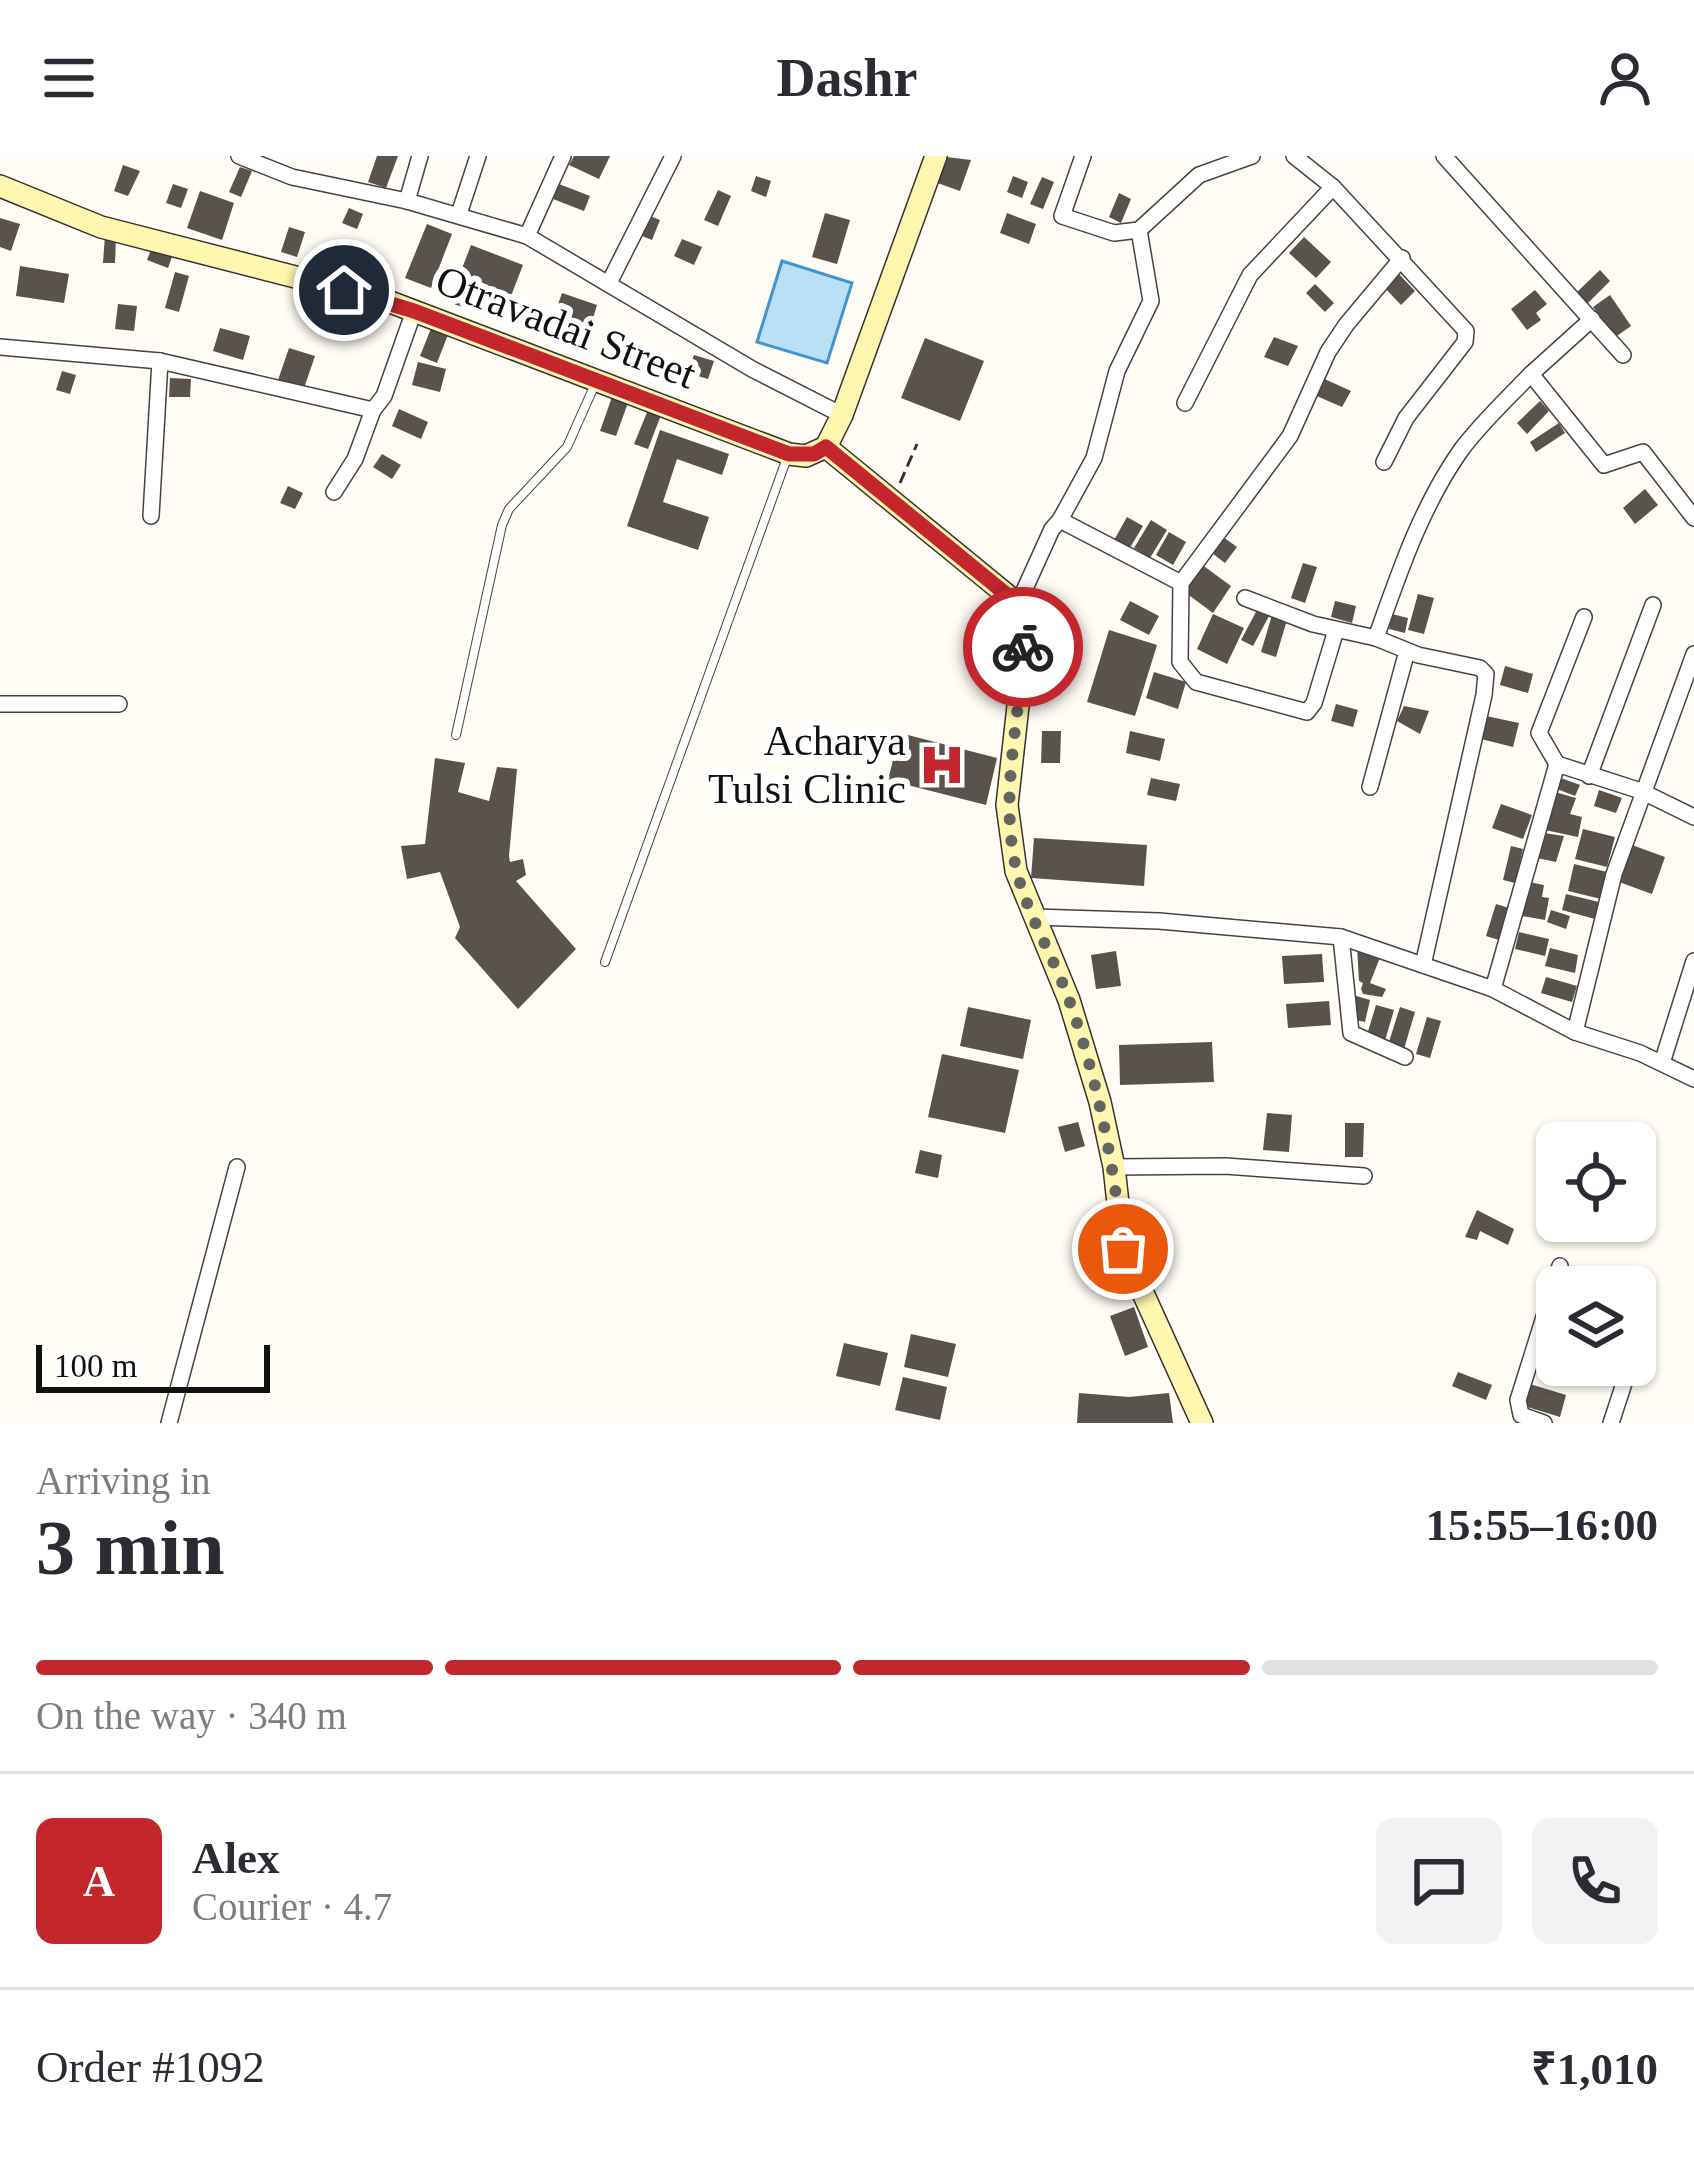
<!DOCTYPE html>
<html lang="en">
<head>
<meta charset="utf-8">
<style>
	body { margin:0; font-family:Georgia,serif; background:#f2f2f3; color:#2b2b33; height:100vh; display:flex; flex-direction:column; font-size:45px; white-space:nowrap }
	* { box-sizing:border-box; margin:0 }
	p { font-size:39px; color:#7c7c81 }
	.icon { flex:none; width:66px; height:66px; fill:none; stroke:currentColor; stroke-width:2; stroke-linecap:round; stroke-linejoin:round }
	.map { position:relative; height:1267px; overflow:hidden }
	.sheet { display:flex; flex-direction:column; background:#fff; flex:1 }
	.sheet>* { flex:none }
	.buttons { position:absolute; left:1536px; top:966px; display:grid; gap:24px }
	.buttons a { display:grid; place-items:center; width:120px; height:120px; border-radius:18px; background:#fff; box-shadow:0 3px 9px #0004; font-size:60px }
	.scale { position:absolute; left:36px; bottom:30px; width:234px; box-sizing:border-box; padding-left:12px; border:6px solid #111; border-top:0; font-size:33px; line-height:42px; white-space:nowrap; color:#111; -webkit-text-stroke:9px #fff; paint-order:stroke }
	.pin { position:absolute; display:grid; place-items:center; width:102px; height:102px; color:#fff; margin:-51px; border:6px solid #fff; border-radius:50%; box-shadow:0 3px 12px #0007 }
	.courier { position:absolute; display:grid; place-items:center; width:120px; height:120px; margin:-60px; border:9px solid #c4262e; border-radius:50%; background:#fff; color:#222; box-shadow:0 3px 15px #0007 }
	.headline em { font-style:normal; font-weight:600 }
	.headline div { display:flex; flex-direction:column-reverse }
	.headline { display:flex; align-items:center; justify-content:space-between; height:204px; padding:0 36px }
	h1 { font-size:78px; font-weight:600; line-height:90px }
	.bar { display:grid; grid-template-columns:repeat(4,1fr); gap:18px 12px; align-content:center; height:144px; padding:0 36px }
	.bar i { height:15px; border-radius:9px; background:#e1e1e2 }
	.bar .selected { background:#c4262e }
	.bar p { grid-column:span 4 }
	.line { display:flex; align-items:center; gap:30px; padding:0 36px; border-top:3px solid #e1e1e2 }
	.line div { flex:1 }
	.round { display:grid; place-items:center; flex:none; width:126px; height:126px; border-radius:18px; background:#f2f2f3 }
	header { display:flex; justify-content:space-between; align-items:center; height:156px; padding:0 36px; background:#fff; font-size:54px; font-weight:600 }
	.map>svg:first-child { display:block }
</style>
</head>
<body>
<header><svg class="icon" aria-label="menu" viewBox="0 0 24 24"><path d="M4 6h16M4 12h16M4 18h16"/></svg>Dashr<svg class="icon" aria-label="person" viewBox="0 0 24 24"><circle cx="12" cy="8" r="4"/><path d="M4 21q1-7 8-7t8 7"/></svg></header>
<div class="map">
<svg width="1694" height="1267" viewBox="0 0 1694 1267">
	<rect width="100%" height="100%" fill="#fffdf5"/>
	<!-- water -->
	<polygon fill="#b9e0f7" stroke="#3f96cf" stroke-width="3" points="782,105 852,127 827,207 757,186"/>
	<!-- building -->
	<g fill="#5a524d">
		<polygon points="377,0 398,0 386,32 368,26"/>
		<polygon points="574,0 610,0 599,23 569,9"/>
		<polygon points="938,0 971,4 960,35 929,24"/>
		<polygon points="123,9 140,15 128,40 114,35"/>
		<polygon points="240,11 252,15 241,41 229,36"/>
		<polygon points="756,20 771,25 766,41 751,35"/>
		<polygon points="1013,20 1028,26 1022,42 1007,36"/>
		<polygon points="1042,21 1054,26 1043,53 1030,48"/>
		<polygon points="173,28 188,33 181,52 166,47"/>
		<polygon points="559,28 590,40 584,55 553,43"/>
		<polygon points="718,34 731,40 718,70 704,64"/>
		<polygon points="200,35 234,47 222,84 187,72"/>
		<polygon points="1119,37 1131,43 1121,67 1109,61"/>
		<polygon points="349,52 363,58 357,73 342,67"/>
		<polygon points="825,57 850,64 837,108 812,101"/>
		<polygon points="1007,57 1036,68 1029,88 1000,77"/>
		<polygon points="645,58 660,64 652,84 637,78"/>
		<polygon points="0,62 20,68 11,95 0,91"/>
		<polygon points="427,68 452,78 431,132 405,122"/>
		<polygon points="289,71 305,76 297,101 281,96"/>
		<polygon points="105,79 116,80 115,107 103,107"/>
		<polygon points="1304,81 1331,106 1316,122 1289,97"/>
		<polygon points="682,83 702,91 694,109 674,100"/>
		<polygon points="471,89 523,109 501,166 449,146"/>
		<polygon points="152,91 173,98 168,112 147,104"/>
		<polygon points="20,110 69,118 64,147 16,140"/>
		<polygon points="1600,114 1610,125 1586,149 1575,138"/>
		<polygon points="175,116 189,120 179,156 165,152"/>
		<polygon points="1397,116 1415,135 1401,149 1383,130"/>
		<polygon points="1315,128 1334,147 1325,156 1306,137"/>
		<polygon points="1535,134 1547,148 1536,157 1541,164 1527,174 1511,153"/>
		<polygon points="562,137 597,149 590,172 554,160"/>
		<polygon points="1610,139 1631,170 1614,182 1593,151"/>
		<polygon points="118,148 137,150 134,175 115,173"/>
		<polygon points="432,170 449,176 437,207 420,200"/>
		<polygon points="220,172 250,180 243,204 213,195"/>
		<polygon points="1274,181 1298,190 1288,210 1264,201"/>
		<polygon points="925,182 984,205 960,265 901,242"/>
		<polygon points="289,192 315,200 303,235 277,227"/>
		<polygon points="694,199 714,205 708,223 688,217"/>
		<polygon points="418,206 446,213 440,236 412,229"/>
		<polygon points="62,215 76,219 70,238 56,234"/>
		<polygon points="1318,220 1351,235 1342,251 1312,238"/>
		<polygon points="170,222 191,223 190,241 169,241"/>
		<polygon points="613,238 629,244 616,280 600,275"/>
		<polygon points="1540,245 1549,255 1527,278 1517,267"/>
		<polygon points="399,253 428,266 421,283 392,270"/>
		<polygon points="648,254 661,259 648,293 634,288"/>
		<polygon points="1559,267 1565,277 1536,296 1530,286"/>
		<polygon points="660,274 729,298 722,319 677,303 663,346 709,361 698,394 627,370"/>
		<polygon points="382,298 401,309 392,323 373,311"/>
		<polygon points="288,330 303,337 295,353 280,347"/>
		<polygon points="1645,333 1658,349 1635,368 1623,352"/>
		<polygon points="1127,361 1143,370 1128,395 1113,386"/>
		<polygon points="1151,364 1167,374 1150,402 1134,392"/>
		<polygon points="1169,376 1186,386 1173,409 1156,399"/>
		<polygon points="1219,378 1237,391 1225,407 1208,394"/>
		<polygon points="1303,407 1317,411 1305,447 1291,442"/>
		<polygon points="1201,408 1231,430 1213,457 1182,434"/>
		<polygon points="1418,438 1434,442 1424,478 1408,474"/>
		<polygon points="1130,445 1159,460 1149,479 1120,464"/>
		<polygon points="1335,445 1356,450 1352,467 1331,461"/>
		<polygon points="1257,454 1269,460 1253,490 1241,484"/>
		<polygon points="1213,458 1244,472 1227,508 1197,493"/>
		<polygon points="1392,458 1408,462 1405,477 1389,473"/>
		<polygon points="1272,459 1287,464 1276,501 1261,496"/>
		<polygon points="1109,474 1157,489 1135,560 1087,546"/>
		<polygon points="1505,510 1533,518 1528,537 1500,529"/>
		<polygon points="1154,516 1186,526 1178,553 1146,542"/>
		<polygon points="1336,548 1358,554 1353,571 1331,565"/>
		<polygon points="1404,550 1429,555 1420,578 1397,565"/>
		<polygon points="1486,560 1519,567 1513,591 1481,583"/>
		<polygon points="1042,575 1061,575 1060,607 1041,607"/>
		<polygon points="1130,575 1165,583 1160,605 1126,597"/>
		<polygon points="900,577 997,602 986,649 888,624"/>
		<polygon points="435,602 465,607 458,636 489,645 497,611 517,613 509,700 510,706 523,703 526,719 516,725 576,793 518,853 455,782 460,771 440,716 407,723 401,690 425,688"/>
		<polygon points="1151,622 1180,628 1176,645 1147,639"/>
		<polygon points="1561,622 1580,629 1575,640 1557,633"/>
		<polygon points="1599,634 1622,642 1616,657 1594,650"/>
		<polygon points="1555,636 1576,642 1570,658 1582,661 1578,681 1545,674"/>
		<polygon points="1501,648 1532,659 1523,683 1492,672"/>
		<polygon points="1583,673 1615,681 1607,711 1575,703"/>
		<polygon points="1544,677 1564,680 1556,706 1537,702"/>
		<polygon points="1034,682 1147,689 1144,730 1031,722"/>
		<polygon points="1632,689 1665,701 1652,738 1619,726"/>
		<polygon points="1511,690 1523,693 1515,727 1503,724"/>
		<polygon points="1574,708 1607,716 1601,743 1568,735"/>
		<polygon points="1529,726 1544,729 1542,741 1549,742 1545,764 1522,760"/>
		<polygon points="1566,738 1599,746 1595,763 1562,754"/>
		<polygon points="1496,748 1509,752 1499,784 1486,780"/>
		<polygon points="1551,754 1570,760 1566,773 1547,766"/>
		<polygon points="1519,776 1549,783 1545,800 1515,793"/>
		<polygon points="1357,790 1381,799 1370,827 1386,833 1382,841 1363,838 1361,833 1363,827 1359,825"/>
		<polygon points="1550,792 1578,799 1575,817 1545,810"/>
		<polygon points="1116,795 1121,830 1096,833 1091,799"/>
		<polygon points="1322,798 1324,826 1284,828 1282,800"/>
		<polygon points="1546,821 1577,830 1572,846 1541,837"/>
		<polygon points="1353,839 1370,844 1365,866 1351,863"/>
		<polygon points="1329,845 1331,869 1288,872 1286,848"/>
		<polygon points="1376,849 1394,854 1384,888 1366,882"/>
		<polygon points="968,851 1031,864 1023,903 960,890"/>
		<polygon points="1400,851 1415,856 1404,893 1388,889"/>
		<polygon points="1427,861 1441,865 1430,902 1416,898"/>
		<polygon points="1212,886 1214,926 1120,929 1119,889"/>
		<polygon points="942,898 1019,914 1005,977 928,961"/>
		<polygon points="1267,957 1292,959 1289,996 1263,994"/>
		<polygon points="1078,966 1085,990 1065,996 1058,971"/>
		<polygon points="1345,967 1364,967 1363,1001 1345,1001"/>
		<polygon points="920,994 942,999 938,1022 915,1017"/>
		<polygon points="1477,1054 1514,1073 1508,1089 1480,1075 1477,1084 1465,1081"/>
		<polygon points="1134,1151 1148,1191 1125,1200 1110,1160"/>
		<polygon points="911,1178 956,1188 948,1221 904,1211"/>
		<polygon points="844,1187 888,1197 880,1230 836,1220"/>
		<polygon points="1458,1216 1492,1229 1486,1244 1452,1230"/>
		<polygon points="903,1221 947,1231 940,1264 895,1254"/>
		<polygon points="1530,1228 1566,1239 1560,1261 1524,1250"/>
		<polygon points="1079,1237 1129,1241 1169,1237 1173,1267 1077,1267"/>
	</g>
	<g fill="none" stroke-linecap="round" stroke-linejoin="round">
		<!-- lane casing -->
		<g stroke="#444" stroke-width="10">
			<g id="lane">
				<polyline points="456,579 502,369 509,353 567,291 596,226"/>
				<polyline points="605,806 788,299"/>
			</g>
		</g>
		<!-- street casing -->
		<g stroke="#444" stroke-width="18">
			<g id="street">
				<polyline points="239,0 292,21 407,45 527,80 752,213 842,259"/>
				<polyline points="1083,0 1062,60 1114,77 1139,74 1199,19 1252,0"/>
				<polyline points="1294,0 1333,31 1466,175 1465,186 1406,262 1384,306"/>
				<polyline points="1444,0 1623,199"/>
				<polyline points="407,45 420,0"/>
				<polyline points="459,58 478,0"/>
				<polyline points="527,80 563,0"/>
				<polyline points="609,127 673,0"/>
				<polyline points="0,191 160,205 373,254 384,240 414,155"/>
				<polyline points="1531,218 1592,163"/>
				<polyline points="1185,247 1250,119 1333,31"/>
				<polyline points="334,336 355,303 373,254"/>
				<polyline points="151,360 160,205"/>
				<polyline points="1060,364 1094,302 1117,215 1151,145 1139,74"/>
				<path d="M1245,442L1313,468L1376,482C1399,417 1421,351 1461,294C1482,266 1507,243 1531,218L1604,309L1643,296L1694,362"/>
				<polyline points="1018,448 1052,373 1060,364 1181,427"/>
				<polyline points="1336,474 1314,547 1307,556 1196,526 1180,506 1181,427 1290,280 1328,196 1346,169 1402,102"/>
				<polyline points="1376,482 1418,499 1480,512 1486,518 1484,539 1423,809"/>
				<polyline points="0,548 119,548"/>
				<polyline points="1557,608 1539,577 1584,461"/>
				<polyline points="1589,620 1653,449"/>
				<polyline points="1370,631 1407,495"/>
				<polyline points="1035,761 1159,765 1341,781 1493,833 1575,876 1640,897 1694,923"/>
				<polyline points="1341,781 1351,877 1405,901"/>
				<polyline points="1493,833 1557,608 1641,635 1694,661"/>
				<polyline points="1575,876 1614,718 1694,498"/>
				<polyline points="1662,907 1694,805"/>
				<polyline points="1114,1011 1225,1010 1364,1020"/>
				<polyline points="1635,1195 1639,1182"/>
				<polyline points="169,1267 237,1011"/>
				<polyline points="1544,1267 1521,1259 1518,1244 1560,1110"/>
				<polyline points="1611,1267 1630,1209"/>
			</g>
		</g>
		<!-- secondary casing -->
		<g stroke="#333" stroke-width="24">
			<g id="secondary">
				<polyline points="936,0 842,259 826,291 1018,448 1024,477 1022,514 1007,649 1016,715 1069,844 1100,946 1114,1011 1123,1093 1202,1267"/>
				<polyline points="0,30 101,71 385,144 789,298 806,300 826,291"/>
			</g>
		</g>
		<!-- path -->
		<polyline stroke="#333" stroke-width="3" stroke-dasharray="12 6" stroke-linecap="butt" points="900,327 917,288"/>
		<!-- lane -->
		<use href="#lane" stroke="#fff" stroke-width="8"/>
		<!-- street -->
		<use href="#street" stroke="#fff" stroke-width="15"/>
		<!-- secondary -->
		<use href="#secondary" stroke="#fff6b0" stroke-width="21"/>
	</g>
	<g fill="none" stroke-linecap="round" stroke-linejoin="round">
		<!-- done -->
		<path stroke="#646461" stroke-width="12" stroke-dasharray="0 21.6" d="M1023,491C1020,566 999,638 1016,712C1026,756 1052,798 1068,841C1098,923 1113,1006 1123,1093"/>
		<!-- route -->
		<polyline stroke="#c4262e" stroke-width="15" points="344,134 414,155 789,298 814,298 826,291 1018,448 1022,458 1023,491"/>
	</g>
	<!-- icons -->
	<defs>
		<g id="hospital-bare" transform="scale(3.6)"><path d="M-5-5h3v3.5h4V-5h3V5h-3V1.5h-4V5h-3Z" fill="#c4262e" stroke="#fff" stroke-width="2.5" paint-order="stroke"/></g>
	</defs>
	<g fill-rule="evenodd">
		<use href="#hospital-bare" x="942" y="609"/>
	</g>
	<g text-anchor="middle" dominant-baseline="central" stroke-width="12" stroke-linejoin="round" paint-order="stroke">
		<!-- street labels -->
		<g font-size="42" fill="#111" stroke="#fff">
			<text transform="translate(566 171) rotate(21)">Otravadai Street</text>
		</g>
		<!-- poi labels -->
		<g font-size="42" fill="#111" stroke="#fff" text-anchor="end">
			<text x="906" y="585">Acharya<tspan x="906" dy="48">Tulsi Clinic</tspan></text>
		</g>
	</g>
</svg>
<div class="buttons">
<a><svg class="icon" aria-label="locate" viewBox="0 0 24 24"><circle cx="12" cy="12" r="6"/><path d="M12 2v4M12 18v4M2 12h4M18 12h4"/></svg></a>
<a><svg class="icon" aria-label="layers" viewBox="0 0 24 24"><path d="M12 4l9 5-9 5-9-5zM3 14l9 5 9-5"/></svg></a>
</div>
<div class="scale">100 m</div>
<div class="pin" style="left:1123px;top:1093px;background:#ea580c"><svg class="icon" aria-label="bag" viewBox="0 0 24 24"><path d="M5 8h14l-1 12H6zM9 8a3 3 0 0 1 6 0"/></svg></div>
<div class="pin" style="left:344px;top:134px;background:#1f2937"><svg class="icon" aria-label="home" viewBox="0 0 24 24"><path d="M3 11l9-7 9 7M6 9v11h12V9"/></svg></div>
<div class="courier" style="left:1023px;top:491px"><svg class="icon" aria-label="bike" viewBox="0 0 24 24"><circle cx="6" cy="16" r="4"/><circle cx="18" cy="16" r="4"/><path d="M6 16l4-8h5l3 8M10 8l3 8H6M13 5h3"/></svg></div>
</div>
<section class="sheet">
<div class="headline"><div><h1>3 min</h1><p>Arriving in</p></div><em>15:55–16:00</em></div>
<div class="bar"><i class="selected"></i><i class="selected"></i><i class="selected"></i><i></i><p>On the way · 340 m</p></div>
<div class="line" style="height:216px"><b class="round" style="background:#c4262e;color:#fff">A</b><div><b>Alex</b><p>Courier · 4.7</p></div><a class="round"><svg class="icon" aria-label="chat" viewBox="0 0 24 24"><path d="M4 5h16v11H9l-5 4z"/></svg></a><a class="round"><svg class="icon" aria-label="phone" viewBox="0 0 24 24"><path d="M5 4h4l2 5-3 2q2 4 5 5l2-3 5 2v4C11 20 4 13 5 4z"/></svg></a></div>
<div class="line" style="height:156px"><div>Order #1092</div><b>₹1,010</b></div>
</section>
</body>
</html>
